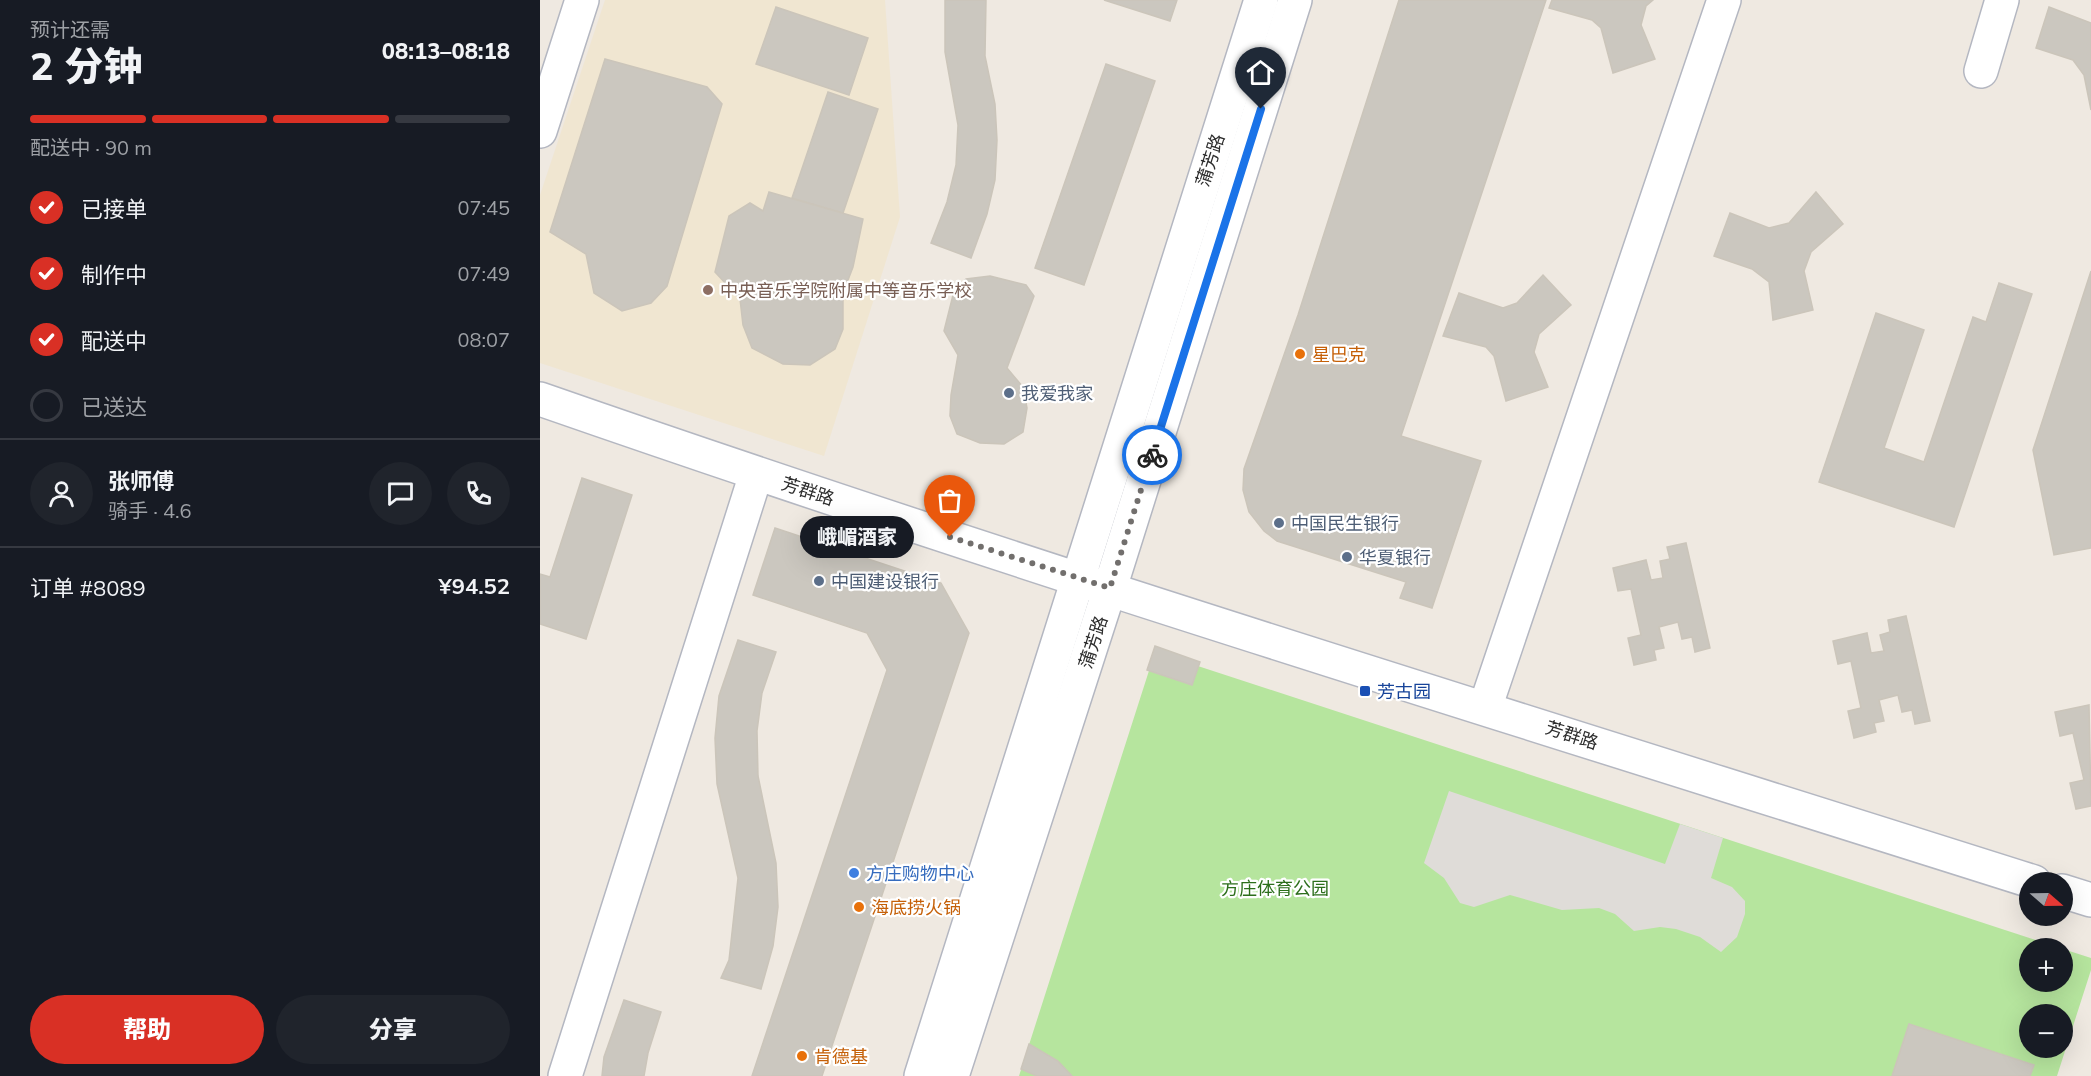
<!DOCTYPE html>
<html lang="zh">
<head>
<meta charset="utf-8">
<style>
	body { margin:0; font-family:Mulish,"Noto Sans SC",sans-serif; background:#20242c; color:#f1f3f6; height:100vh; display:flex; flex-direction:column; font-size:22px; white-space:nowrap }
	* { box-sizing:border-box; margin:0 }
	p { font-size:20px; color:#9ea1a6 }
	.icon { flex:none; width:33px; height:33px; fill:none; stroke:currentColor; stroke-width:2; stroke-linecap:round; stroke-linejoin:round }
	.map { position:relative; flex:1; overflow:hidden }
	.side { display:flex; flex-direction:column; background:#171b24; width:540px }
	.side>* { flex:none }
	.needle { width:39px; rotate:110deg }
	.buttons { position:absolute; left:1479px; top:872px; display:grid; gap:12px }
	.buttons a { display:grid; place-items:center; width:54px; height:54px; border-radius:50%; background:#171b24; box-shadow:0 6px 24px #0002; font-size:30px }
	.pin { position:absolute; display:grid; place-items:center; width:51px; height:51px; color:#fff; margin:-62px -26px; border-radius:50% 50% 50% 0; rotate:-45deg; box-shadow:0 0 6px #0007 }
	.pin .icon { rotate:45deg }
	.courier { position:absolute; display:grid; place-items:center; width:60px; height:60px; margin:-30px; border:4px solid #1a73e8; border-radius:50%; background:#fff; color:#222; box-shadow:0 2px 8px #0007 }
	.bubble { position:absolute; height:42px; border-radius:21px; background:#171b24; box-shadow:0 6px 24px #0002; font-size:20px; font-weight:800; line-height:42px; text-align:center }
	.headline em { font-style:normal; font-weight:800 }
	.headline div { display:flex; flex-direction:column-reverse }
	.headline { display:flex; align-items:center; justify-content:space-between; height:102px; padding:0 30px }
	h1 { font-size:39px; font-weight:800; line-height:45px }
	.bar { display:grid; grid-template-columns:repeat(4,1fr); gap:9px 6px; align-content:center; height:72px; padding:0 30px }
	.bar i { height:8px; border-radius:4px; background:#363941 }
	.bar .active { background:#d93025 }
	.bar p { grid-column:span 4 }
	.line { display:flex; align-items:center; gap:15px; padding:0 30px; border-top:2px solid #363941 }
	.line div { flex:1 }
	.round { display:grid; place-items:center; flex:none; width:63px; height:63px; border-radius:32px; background:#20242c }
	ol { padding:0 30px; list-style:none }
	li { display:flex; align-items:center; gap:18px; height:66px }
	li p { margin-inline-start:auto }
	li .icon { padding:6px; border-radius:50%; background:#d93025; color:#fff; stroke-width:4 }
	li:last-child { color:#9ea1a6 }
	li i { width:33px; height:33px; border:3px solid #363941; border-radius:50% }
	.action { display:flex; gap:12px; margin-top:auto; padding:12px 30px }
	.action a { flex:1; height:69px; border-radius:36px; background:#d93025; color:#fff; font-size:24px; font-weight:800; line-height:69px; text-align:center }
	.action a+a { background:#20242c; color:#f1f3f6 }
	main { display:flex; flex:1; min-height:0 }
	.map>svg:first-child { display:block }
</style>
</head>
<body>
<main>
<section class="side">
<div class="headline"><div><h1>2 分钟</h1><p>预计还需</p></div><em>08:13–08:18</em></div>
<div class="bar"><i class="active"></i><i class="active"></i><i class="active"></i><i></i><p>配送中 · 90 m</p></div>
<ol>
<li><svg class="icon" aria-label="check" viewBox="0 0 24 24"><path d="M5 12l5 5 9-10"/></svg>已接单<p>07:45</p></li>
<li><svg class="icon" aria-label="check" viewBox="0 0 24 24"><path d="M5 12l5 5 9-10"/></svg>制作中<p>07:49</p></li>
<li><svg class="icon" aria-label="check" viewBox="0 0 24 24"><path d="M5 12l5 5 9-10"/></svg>配送中<p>08:07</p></li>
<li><i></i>已送达</li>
</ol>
<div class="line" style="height:108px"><a class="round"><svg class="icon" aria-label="person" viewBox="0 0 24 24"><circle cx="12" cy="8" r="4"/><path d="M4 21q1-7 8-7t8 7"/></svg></a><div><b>张师傅</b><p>骑手 · 4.6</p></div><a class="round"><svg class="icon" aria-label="chat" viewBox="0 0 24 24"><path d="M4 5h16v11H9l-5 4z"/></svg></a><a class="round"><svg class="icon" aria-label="phone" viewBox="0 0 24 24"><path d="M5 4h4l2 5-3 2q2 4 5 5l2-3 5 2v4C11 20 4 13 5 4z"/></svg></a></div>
<div class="line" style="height:78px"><div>订单 #8089</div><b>¥94.52</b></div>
<div class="action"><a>帮助</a><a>分享</a></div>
</section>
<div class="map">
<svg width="1551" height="1076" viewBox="0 0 1551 1076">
	<rect width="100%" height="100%" fill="#efe9e1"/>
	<!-- education -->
	<polygon fill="#f0e6d1" points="65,0 345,0 360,217 284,456 0,363 0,195"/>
	<!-- green -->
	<path fill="#b6e59e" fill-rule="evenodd" d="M615,652L1520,948H1490V981H1522L1523,949L1551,958V970L1517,1076H479ZM1490,1014H1522V1047H1490Z"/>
	<!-- plaza -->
	<polygon fill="#dfdcd8" points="909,791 1125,864 1140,824 1183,838 1171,878 1192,887 1205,901 1205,914 1197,937 1181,952 1160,937 1136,929 1120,927 1094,931 1075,914 1059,908 1022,910 970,895 934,907 920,903 904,878 884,863"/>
	<!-- building -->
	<g fill="#cbc7bf" stroke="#cbc5ba" stroke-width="1.5">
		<polygon points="405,0 446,0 445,56 455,104 457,140 455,180 447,214 431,258 391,243 407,202 416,165 418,125 405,52"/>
		<polygon points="564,0 637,0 630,21"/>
		<polygon points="859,0 1006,0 861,436 941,461 892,608 860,598 866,582 737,541 724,531 709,512 703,490 704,469 758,315"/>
		<polygon points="1012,0 1113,0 1106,6 1101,25 1115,59 1073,73 1061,28 1052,20 1009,8"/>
		<polygon points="236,7 328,38 309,95 216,64"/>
		<polygon points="1509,7 1551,23 1551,110 1544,75 1533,60 1496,48"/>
		<polygon points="65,59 167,87 182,104 127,286 111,303 82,311 54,293 46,254 10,232"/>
		<polygon points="566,64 615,81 544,285 495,268"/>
		<polygon points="288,92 338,109 303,213 252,198"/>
		<polygon points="229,192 323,219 313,267 303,293 303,329 295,349 270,365 243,364 212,348 203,325 200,299 175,272 189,216 210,203 223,211"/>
		<polygon points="1276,192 1303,224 1271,252 1264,271 1273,310 1233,320 1229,282 1212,269 1174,256 1190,213 1229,228 1249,223"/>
		<polygon points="1551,271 1551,548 1514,555 1493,450"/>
		<polygon points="1003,275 1031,305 999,334 994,352 1008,387 966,401 954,356 946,347 903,336 919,293 963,308 977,303"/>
		<polygon points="450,276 486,285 494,296 467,368 483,387 487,408 483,432 464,444 440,443 417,434 410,416 411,395 418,355 404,331 413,295 426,279"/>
		<polygon points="1459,283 1492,294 1414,527 1279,482 1336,313 1384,330 1344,448 1384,462 1433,317 1446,322"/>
		<polygon points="42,478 92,495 46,639 0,624 0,574 10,577"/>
		<polygon points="235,528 401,583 429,633 282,1076 212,1076 347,670 327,633 213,595"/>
		<polygon points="1146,543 1170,648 1155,652 1152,637 1142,639 1138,622 1119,627 1124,648 1114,650 1116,660 1094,665 1088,638 1101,635 1091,589 1078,591 1073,568 1106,560 1111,580 1123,578 1120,561 1130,559 1127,547"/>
		<polygon points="1366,616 1390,721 1375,724 1372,710 1362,712 1358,695 1339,700 1344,721 1334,723 1336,732 1314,738 1308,711 1321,708 1311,661 1298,664 1293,641 1327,633 1331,653 1344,651 1340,635 1350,632 1348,620"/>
		<polygon points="198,640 236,652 222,693 217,731 218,776 236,863 238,907 233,946 221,989 181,978 189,960 198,878 177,784 175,738 179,696"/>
		<polygon points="615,646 660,662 652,685 607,670"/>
		<polygon points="1549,705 1551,806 1536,809 1530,783 1544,780 1533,733 1520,736 1515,712"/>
		<polygon points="84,1000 121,1012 108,1053 104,1076 62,1076 64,1057"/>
		<polygon points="1369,1024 1494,1065 1490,1076 1352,1076"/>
		<polygon points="489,1044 518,1061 532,1076 497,1076 481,1069"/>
	</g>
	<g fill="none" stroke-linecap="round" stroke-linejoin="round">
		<!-- minor casing -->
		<g stroke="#b4b7c1" stroke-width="36">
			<g id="minor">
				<polyline points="1441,71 1462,0"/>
				<polyline points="0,131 42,0"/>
				<path d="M0,399C494,571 995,724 1494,882"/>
				<polyline points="945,708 1184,0"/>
				<polyline points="1522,891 1551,900"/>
				<polyline points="25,1076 216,474"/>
				<polyline points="381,1076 721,0"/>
				<polyline points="412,1076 570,588 755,0"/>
			</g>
		</g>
		<!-- minor -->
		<use href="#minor" stroke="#fff" stroke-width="33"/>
	</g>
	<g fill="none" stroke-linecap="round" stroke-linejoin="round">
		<!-- done -->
		<polyline stroke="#726f6d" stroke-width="6" stroke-dasharray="0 10.8" points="410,537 570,588 612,455"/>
		<!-- route -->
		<polyline stroke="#1a73e8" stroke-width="8" points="612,455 721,109"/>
	</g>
	<!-- markers -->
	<circle fill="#8d6e63" stroke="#fff" stroke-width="2" cx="168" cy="290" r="6"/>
	<g fill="#e8710a" stroke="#fff" stroke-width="2">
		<circle cx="760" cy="354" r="6"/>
		<circle cx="319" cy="907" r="6"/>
		<circle cx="262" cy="1056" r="6"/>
	</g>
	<g fill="#5c6f8a" stroke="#fff" stroke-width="2">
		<circle cx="469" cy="393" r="6"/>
		<circle cx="739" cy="523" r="6"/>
		<circle cx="807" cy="557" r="6"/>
		<circle cx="279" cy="581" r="6"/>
	</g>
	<rect fill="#1a4fb4" stroke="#fff" stroke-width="2" x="819" y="685" width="12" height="12" rx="3"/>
	<circle fill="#3f7fe0" stroke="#fff" stroke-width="2" cx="314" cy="873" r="6"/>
	<g text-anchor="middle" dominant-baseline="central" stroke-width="4.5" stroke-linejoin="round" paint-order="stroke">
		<!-- street labels -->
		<g font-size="18" fill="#2e2e2e" stroke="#fff">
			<text transform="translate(670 160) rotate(-72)">蒲芳路</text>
			<text transform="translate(268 491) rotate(18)">芳群路</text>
			<text transform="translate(553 642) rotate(-72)">蒲芳路</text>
			<text transform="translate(1032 735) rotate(18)">芳群路</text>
		</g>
		<!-- education labels -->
		<g font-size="18" fill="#785e54" stroke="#fff" text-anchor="start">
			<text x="180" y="290">中央音乐学院附属中等音乐学校</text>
		</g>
		<!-- food labels -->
		<g font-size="18" fill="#c56008" stroke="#fff" text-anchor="start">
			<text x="772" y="354">星巴克</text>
			<text x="331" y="907">海底捞火锅</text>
			<text x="274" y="1056">肯德基</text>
		</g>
		<!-- service labels -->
		<g font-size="18" fill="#4e5e75" stroke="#fff" text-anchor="start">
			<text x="481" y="393">我爱我家</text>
			<text x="751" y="523">中国民生银行</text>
			<text x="819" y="557">华夏银行</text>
			<text x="291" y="581">中国建设银行</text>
		</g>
		<!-- transit labels -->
		<g font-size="18" fill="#164399" stroke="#fff" text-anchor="start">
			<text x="837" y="691">芳古园</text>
		</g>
		<!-- shop labels -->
		<g font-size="18" fill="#366cbe" stroke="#fff" text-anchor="start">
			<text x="326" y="873">方庄购物中心</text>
		</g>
		<!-- park labels -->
		<g font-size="18" fill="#2c6e1b" stroke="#fff">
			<text x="735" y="888">方庄体育公园</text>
		</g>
	</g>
</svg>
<div class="buttons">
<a><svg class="needle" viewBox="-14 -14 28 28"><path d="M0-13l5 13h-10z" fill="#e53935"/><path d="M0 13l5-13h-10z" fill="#9ea1a6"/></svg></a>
<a>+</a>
<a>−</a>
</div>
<div class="pin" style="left:410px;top:537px;background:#ea580c"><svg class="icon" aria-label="bag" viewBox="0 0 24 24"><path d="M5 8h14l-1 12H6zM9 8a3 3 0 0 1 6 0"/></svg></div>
<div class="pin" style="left:721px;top:109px;background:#1f2937"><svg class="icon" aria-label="home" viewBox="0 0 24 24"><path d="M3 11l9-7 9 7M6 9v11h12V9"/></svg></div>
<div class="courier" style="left:612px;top:455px"><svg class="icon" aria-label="bike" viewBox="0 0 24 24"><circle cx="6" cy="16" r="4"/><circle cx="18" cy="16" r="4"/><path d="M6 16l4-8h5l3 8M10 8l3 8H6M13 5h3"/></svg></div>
<div class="bubble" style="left:260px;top:516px;width:114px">峨嵋酒家</div>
</div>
</main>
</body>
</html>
